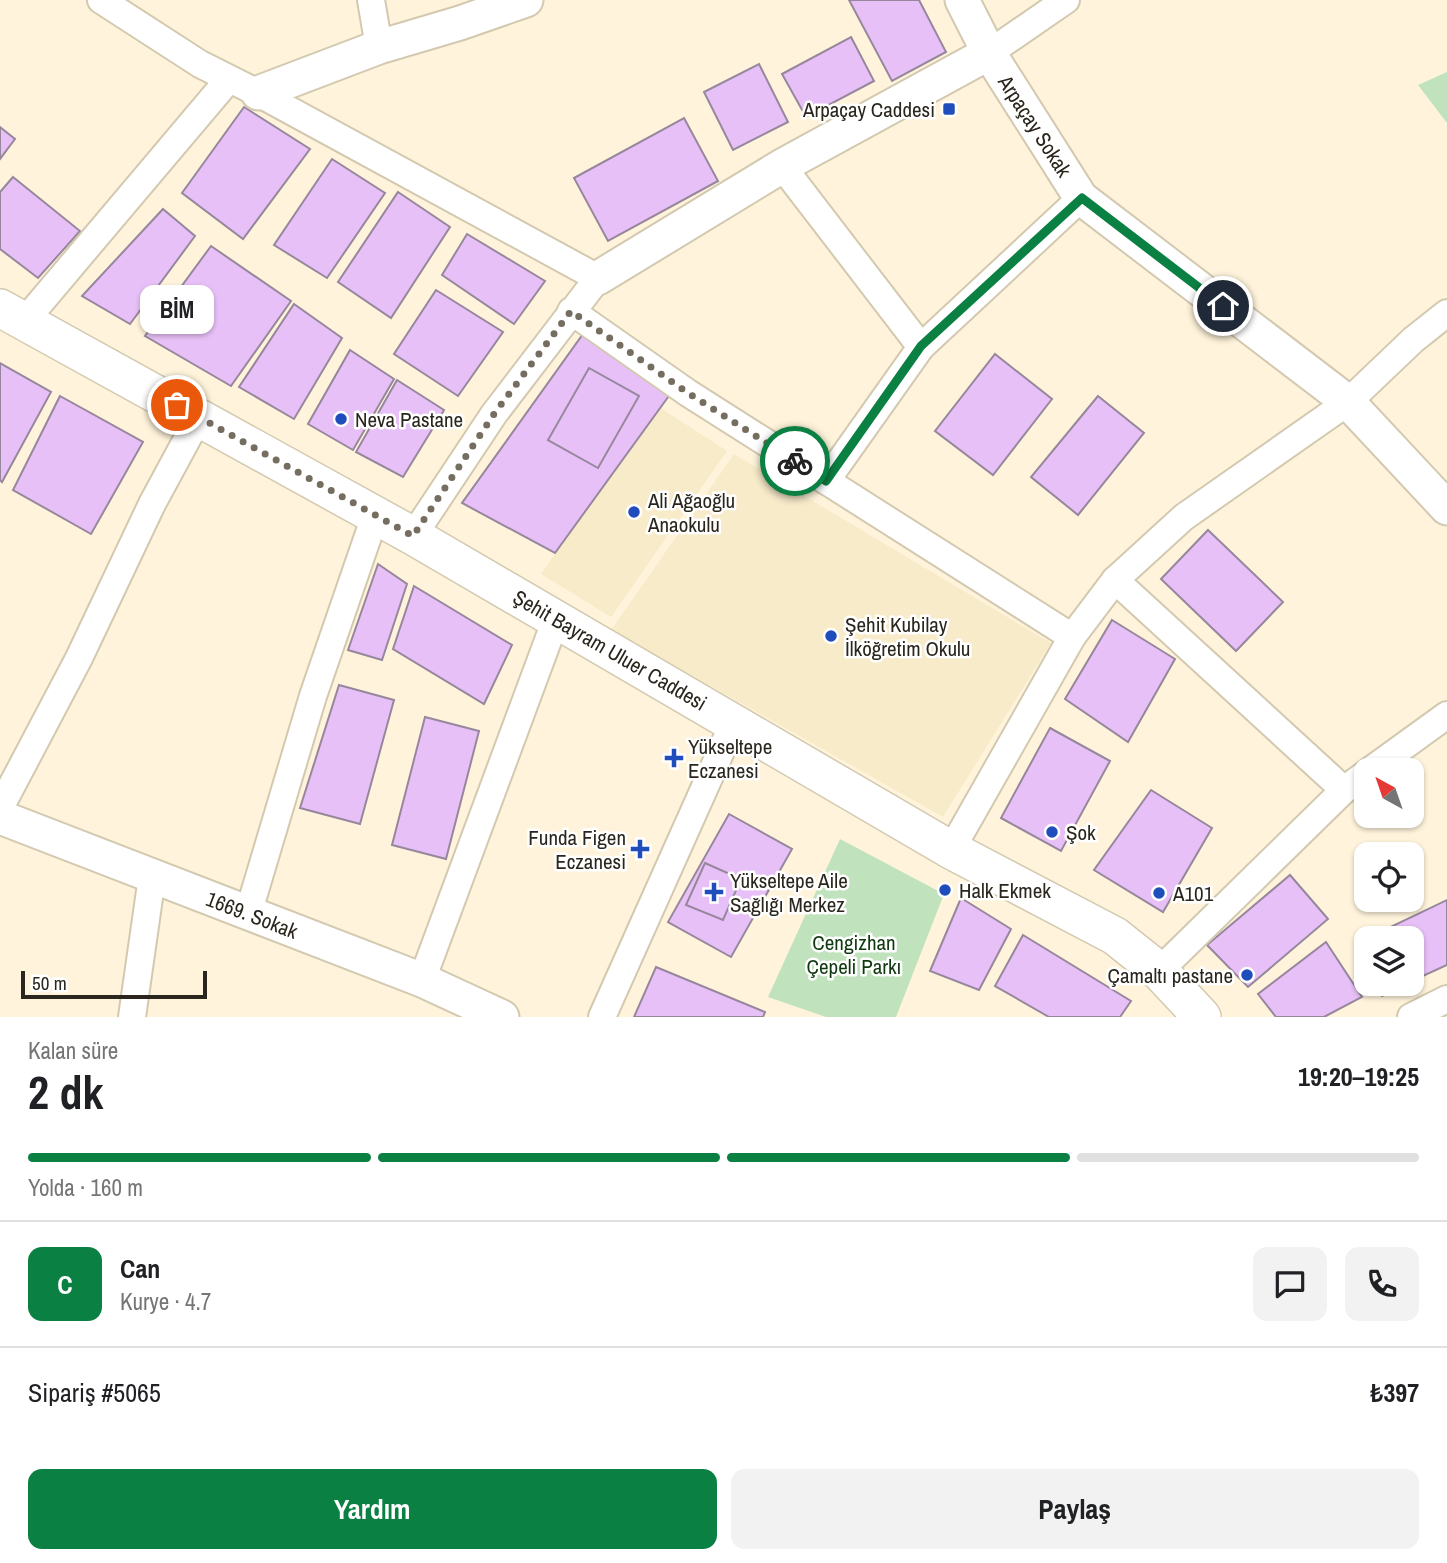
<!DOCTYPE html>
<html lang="tr">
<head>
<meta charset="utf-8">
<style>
	body { margin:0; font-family:"Archivo Narrow",sans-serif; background:#f2f2f2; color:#202124; height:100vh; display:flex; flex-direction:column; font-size:26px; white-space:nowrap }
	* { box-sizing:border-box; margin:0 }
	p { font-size:23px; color:#757577 }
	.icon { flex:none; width:38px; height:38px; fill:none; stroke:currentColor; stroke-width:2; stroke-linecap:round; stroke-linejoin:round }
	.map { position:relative; height:1017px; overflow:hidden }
	.drawer { display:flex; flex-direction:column; background:#fff; flex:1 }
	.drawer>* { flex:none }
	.needle { width:46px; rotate:320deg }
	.tools { position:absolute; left:1354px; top:758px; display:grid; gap:14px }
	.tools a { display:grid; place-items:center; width:70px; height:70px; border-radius:14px; background:#fff; box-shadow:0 2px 5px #0004; font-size:35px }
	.scale { position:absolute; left:21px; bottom:18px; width:186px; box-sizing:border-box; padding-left:7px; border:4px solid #2a261d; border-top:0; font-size:19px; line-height:24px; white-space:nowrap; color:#2a261d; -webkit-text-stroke:5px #fff; paint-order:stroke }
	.pin { position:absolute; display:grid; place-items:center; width:60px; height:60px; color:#fff; margin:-30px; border:4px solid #fff; border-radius:50%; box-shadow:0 2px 7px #0007 }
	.courier { position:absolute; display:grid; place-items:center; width:70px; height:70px; margin:-35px; border:5px solid #0b8043; border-radius:50%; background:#fff; color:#222; box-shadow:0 2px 9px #0007 }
	.bubble { position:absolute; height:49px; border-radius:14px; background:#fff; box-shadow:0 2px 5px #0004; font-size:23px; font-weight:700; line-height:49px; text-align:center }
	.overview em { font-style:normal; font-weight:700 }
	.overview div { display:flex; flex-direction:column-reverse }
	.overview { display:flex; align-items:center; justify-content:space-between; height:119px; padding:0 28px }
	h1 { font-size:46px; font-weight:700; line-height:52px }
	.bar { display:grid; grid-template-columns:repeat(4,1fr); gap:10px 7px; align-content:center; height:84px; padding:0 28px }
	.bar i { height:9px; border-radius:5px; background:#e0e0e0 }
	.bar .current { background:#0b8043 }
	.bar p { grid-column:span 4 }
	.line { display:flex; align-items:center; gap:18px; padding:0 28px; border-top:2px solid #e0e0e0 }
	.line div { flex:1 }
	.round { display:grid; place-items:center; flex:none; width:74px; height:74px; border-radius:14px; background:#f2f2f2 }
	.button { display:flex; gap:14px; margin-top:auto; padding:14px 28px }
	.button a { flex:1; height:80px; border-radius:14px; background:#0b8043; color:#fff; font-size:28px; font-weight:700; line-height:80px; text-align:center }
	.button a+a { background:#f2f2f2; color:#202124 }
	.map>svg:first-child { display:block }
</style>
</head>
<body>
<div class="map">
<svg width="1447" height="1017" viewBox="0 0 1447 1017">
	<rect width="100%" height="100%" fill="#fff4db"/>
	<!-- built -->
	<g fill="#f8ebca">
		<polygon points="659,407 727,451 611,617 541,574"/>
		<polygon points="734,454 1051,643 943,817 611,630"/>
	</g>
	<!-- green -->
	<g fill="#c0e3bd">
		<polygon points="1447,72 1447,123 1418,85"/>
		<polygon points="840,839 944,894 896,1017 826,1017 768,997"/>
	</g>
	<!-- building -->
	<g fill="#e7c0f7" stroke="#96879c" stroke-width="2">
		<polygon points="849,0 919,0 946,52 892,81"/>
		<polygon points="851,37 874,81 806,117 782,74"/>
		<polygon points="759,64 788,122 733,150 704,92"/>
		<polygon points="244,107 310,149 243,239 182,193"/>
		<polygon points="684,118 718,181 608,241 574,178"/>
		<polygon points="0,127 15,139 0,159"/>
		<polygon points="332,159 385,193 327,278 274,245"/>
		<polygon points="13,177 80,231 38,278 0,249 0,192"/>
		<polygon points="398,192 450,227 391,318 338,282"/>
		<polygon points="163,209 195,236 130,324 82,296"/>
		<polygon points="467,234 545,281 514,324 442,275"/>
		<polygon points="211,246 291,301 231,386 145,336"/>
		<polygon points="436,290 503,332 458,396 394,354"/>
		<polygon points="294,304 342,338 294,419 239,387"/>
		<polygon points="588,327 671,393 555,553 462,503"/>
		<polygon points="350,350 394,379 353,450 308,424"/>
		<polygon points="995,354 1052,399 993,475 935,431"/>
		<polygon points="0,363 51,392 2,482 0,480"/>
		<polygon points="589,368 639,396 598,468 548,440"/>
		<polygon points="397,380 444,410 403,477 356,452"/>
		<polygon points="60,396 143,442 91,534 13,490"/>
		<polygon points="1098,396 1144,433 1078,515 1031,477"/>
		<polygon points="1208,530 1283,602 1236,651 1161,579"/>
		<polygon points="378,564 407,584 382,660 348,650"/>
		<polygon points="414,586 512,645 484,704 393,649"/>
		<polygon points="1112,620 1175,659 1128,742 1065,699"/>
		<polygon points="339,685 394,700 360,824 300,808"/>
		<polygon points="425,717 479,731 446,859 392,845"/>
		<polygon points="1050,728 1110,761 1061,851 1001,818"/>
		<polygon points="1151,790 1212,828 1163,912 1094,870"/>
		<polygon points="729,814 792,849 731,957 668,922"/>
		<polygon points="705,863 741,879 723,920 686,905"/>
		<polygon points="1290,875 1328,919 1248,987 1207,945"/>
		<polygon points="961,898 1011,929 979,990 930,971"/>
		<polygon points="1447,900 1447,965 1412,981 1412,938 1367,938 1367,964 1357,943"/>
		<polygon points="1023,935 1131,1001 1120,1017 1049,1017 995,986"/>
		<polygon points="1326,942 1362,997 1324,1017 1276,1017 1258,994"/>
		<polygon points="656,967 765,1012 763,1017 634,1017"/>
		<polygon points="1376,984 1408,984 1382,996"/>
	</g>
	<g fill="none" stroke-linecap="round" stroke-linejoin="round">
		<!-- minor casing -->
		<g stroke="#d3c9b0" stroke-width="30">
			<g id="minor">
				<polyline points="101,0 200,64 258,93 598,278 494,414 413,536"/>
				<polyline points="371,0 379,47"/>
				<polyline points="989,53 1066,0"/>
				<polyline points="782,166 921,347"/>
				<polyline points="571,311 688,393 1072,637"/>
				<polyline points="23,323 229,79"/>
				<polyline points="826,481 921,347 1081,198"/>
				<polyline points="1115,580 1344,790"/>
				<polyline points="1371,770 1447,715"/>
				<polyline points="0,808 79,658 152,504 199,417"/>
				<polyline points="951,850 1072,637 1115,580 1184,517 1348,402 1413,340 1447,313"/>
				<polyline points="248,914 313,696 375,516"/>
				<polyline points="1159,971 1344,790 1367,773"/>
				<polyline points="422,980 556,619"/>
				<polyline points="132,1017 152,877"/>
				<polyline points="602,1017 734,722"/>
				<polyline points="1411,1017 1447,999"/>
			</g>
		</g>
		<!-- tertiary casing -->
		<g stroke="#d3c9b0" stroke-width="37">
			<g id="tertiary">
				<polyline points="962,0 989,53 1081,198 1348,402 1447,508"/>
				<polyline points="258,93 379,47 460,23 526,0"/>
				<polyline points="598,278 782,166 989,53"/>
				<polyline points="0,817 422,980 502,1017"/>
			</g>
		</g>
		<!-- secondary casing -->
		<g stroke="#d3c9b0" stroke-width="40">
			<polyline id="secondary" points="0,308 413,536 951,850 1115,936 1159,971 1202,1017"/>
		</g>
		<!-- minor -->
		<use href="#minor" stroke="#fff" stroke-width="26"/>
		<!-- tertiary -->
		<use href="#tertiary" stroke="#fff" stroke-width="33"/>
		<!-- secondary -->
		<use href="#secondary" stroke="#fff" stroke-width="37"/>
	</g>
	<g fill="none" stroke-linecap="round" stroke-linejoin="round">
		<!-- done -->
		<polyline stroke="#756e60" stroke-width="7" stroke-dasharray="0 12.6" points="177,405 413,536 494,414 571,311 688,393 795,461"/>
		<!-- route -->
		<polyline stroke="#0b8043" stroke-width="9" points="795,461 826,481 921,346 1082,198 1223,306"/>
	</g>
	<!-- markers -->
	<g fill="#1f4ebc" stroke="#fff" stroke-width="2.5">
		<rect x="942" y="102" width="14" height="14" rx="3.5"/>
		<circle cx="341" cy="419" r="7"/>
		<circle cx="634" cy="512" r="7"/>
		<circle cx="831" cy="636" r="7"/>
		<path d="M670.5 747.5h7v7h7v7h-7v7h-7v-7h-7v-7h7z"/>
		<circle cx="1052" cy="832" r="7"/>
		<path d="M636.5 838.5h7v7h7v7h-7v7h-7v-7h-7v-7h7z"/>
		<circle cx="945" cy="890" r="7"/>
		<path d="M710.5 881.5h7v7h7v7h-7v7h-7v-7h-7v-7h7z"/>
		<circle cx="1159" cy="893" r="7"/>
		<circle cx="1247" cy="975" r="7"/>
	</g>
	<g text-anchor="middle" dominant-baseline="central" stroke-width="5" stroke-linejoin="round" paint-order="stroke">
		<!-- poi labels -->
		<g font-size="21" fill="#2a261d" stroke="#fff" text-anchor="start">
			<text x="935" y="109" text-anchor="end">Arpaçay Caddesi</text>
			<text x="355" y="419">Neva Pastane</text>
			<text x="648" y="500">Ali Ağaoğlu<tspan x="648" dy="24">Anaokulu</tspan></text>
			<text x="845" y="624">Şehit Kubilay<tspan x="845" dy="24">İlköğretim Okulu</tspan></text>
			<text x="688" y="746">Yükseltepe<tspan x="688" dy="24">Eczanesi</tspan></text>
			<text x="1066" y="832">Şok</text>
			<text x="626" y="837" text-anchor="end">Funda Figen<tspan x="626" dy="24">Eczanesi</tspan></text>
			<text x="730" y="880">Yükseltepe Aile<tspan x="730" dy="24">Sağlığı Merkez</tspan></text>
			<text x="959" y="890">Halk Ekmek</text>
			<text x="1173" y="893">A101</text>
			<text x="1233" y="975" text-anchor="end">Çamaltı pastane</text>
		</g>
		<!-- street labels -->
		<g font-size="21" fill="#2a261d" stroke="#fff">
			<text transform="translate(1035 126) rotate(57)">Arpaçay Sokak</text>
			<text transform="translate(610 650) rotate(30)">Şehit Bayram Uluer Caddesi</text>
			<text transform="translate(252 915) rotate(21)">1669. Sokak</text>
		</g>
		<!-- park labels -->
		<g font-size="21" fill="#0f380f" stroke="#fff">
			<text x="854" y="942">Cengizhan<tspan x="854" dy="24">Çepeli Parkı</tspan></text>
		</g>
	</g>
</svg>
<div class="tools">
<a><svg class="needle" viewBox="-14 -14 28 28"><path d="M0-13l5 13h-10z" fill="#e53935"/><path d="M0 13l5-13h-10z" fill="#757577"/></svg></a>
<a><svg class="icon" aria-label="locate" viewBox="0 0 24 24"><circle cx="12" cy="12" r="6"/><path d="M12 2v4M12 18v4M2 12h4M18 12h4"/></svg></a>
<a><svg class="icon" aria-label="layers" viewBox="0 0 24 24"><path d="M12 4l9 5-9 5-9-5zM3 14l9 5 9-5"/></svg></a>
</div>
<div class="scale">50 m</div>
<div class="pin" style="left:177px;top:405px;background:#ea580c"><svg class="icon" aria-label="bag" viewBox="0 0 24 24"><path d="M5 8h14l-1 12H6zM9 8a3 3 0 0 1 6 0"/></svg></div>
<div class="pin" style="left:1223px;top:306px;background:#1f2937"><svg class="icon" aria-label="home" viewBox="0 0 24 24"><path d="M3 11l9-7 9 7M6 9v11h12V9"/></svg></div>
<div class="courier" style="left:795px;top:461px"><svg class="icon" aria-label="bike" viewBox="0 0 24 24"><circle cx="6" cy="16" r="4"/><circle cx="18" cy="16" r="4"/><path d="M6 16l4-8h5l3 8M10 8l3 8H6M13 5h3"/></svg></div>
<div class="bubble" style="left:140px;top:285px;width:74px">BİM</div>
</div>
<section class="drawer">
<div class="overview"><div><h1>2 dk</h1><p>Kalan süre</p></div><em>19:20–19:25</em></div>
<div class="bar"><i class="current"></i><i class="current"></i><i class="current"></i><i></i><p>Yolda · 160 m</p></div>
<div class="line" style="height:126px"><b class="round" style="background:#0b8043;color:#fff">C</b><div><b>Can</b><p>Kurye · 4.7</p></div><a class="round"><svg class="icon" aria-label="chat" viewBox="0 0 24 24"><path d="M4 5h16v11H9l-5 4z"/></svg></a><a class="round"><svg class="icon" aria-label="phone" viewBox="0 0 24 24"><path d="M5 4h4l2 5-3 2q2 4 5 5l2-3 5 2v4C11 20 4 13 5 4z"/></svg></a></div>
<div class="line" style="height:91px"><div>Sipariş #5065</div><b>₺397</b></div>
<div class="button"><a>Yardım</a><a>Paylaş</a></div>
</section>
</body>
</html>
